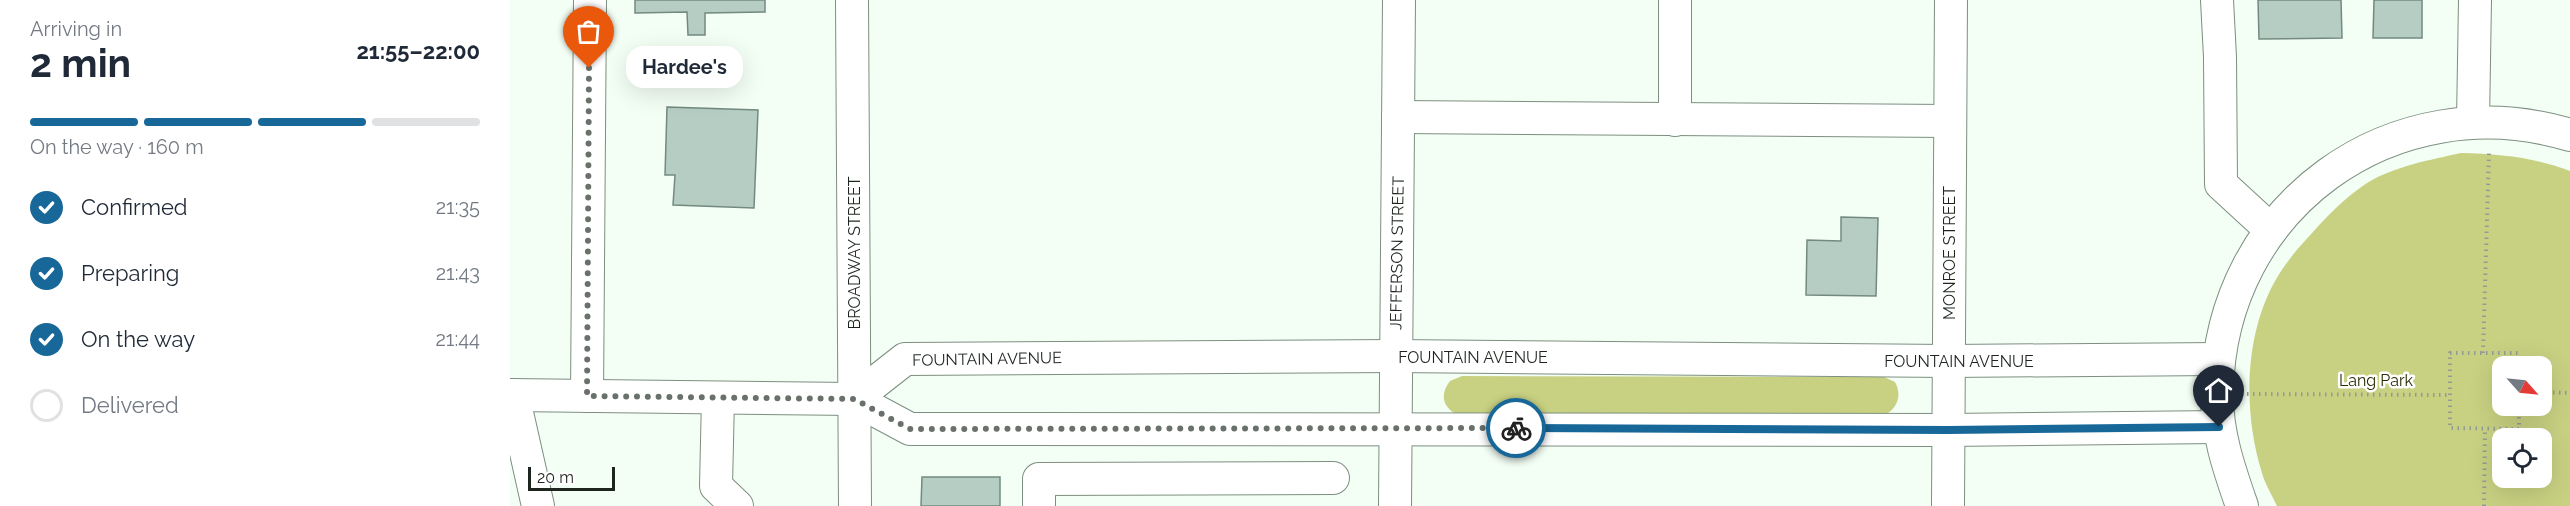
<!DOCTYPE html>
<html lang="en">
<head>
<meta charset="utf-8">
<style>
	body { margin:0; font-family:Raleway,sans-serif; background:#f6f6f7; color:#1f2937; height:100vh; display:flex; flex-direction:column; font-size:22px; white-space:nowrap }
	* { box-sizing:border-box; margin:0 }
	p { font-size:20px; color:#747a83 }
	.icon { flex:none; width:33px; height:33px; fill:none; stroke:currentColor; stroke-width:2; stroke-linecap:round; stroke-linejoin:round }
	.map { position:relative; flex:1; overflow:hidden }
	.sheet { display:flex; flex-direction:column; background:#fff; width:510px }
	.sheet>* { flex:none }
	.needle { width:39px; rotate:117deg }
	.fabs { position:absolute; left:1982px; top:356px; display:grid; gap:12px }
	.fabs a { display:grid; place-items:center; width:60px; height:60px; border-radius:12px; background:#fff; box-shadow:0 6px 24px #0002; font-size:30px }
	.scale { position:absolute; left:18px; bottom:15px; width:87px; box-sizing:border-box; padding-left:6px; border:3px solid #1e251f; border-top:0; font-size:16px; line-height:21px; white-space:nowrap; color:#1e251f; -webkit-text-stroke:4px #fff; paint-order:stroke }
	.pin { position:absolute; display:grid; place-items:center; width:51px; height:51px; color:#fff; margin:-62px -26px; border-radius:50% 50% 50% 0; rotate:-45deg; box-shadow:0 0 6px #0007 }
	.pin .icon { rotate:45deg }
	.courier { position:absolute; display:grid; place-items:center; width:60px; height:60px; margin:-30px; border:4px solid #176799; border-radius:50%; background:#fff; color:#222; box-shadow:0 2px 8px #0007 }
	.bubble { position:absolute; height:42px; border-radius:18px; background:#fff; box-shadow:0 6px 24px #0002; font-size:20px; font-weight:700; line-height:42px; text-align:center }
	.headline em { font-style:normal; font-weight:700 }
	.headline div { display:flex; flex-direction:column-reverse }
	.headline { display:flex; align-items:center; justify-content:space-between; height:102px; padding:0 30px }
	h1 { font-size:39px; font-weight:700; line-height:45px }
	.bar { display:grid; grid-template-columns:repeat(4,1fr); gap:9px 6px; align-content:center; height:72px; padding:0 30px }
	.bar i { height:8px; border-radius:4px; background:#e0e1e3 }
	.bar .on { background:#176799 }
	.bar p { grid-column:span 4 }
	ol { padding:0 30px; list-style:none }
	li { display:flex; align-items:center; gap:18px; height:66px }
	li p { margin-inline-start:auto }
	li .icon { padding:6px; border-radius:50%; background:#176799; color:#fff; stroke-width:4 }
	li:last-child { color:#747a83 }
	li i { width:33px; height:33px; border:3px solid #e0e1e3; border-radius:50% }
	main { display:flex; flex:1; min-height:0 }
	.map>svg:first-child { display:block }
</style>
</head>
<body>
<main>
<section class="sheet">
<div class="headline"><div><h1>2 min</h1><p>Arriving in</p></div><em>21:55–22:00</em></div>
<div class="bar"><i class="on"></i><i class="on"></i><i class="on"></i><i></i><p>On the way · 160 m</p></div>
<ol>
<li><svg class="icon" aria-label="check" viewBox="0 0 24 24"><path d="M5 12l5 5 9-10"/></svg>Confirmed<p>21:35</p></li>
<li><svg class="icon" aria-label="check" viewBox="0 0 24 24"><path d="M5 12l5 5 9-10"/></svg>Preparing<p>21:43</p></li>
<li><svg class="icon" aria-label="check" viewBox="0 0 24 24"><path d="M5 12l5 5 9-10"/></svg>On the way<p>21:44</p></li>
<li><i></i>Delivered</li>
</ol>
</section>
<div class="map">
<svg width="2060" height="506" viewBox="0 0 2060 506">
	<rect width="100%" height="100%" fill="#f3fef4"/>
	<!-- green -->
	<g fill="#c8d182" fill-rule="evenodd">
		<path d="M1951,153C1989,154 2024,157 2060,171V506H1767C1762,495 1755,484 1752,473C1731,406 1734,317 1779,260C1786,250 1795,241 1803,232C1818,215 1837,196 1857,183C1885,166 1920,160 1951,153ZM1992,366H2031V405H1992ZM1992,438H2031V477H1992Z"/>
		<path d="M952,376L1374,377L1385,382C1392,395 1388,408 1375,415H948C933,408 929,395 940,381Z"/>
	</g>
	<!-- building -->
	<g fill="#b5cdc3" stroke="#738a80" stroke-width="1.5">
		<polygon points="125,0 255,0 255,12 195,13 195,35 178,35 177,12 125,13"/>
		<polygon points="1748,0 1831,0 1832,38 1749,39"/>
		<polygon points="1864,0 1912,0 1912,38 1863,38"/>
		<polygon points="157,107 248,110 244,208 163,205 165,175 155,175"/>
		<polygon points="1331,217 1368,218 1366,296 1296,295 1297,240 1331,241"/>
		<polygon points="412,477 490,477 490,506 411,506"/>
	</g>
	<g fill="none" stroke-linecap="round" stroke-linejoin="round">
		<!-- minor casing -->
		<g stroke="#7d8f80" stroke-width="34">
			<g id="minor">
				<polyline points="342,0 345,506"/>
				<polyline points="1707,0 1710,57 1711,184 1761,230"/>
				<polyline points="888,117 1440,121"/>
				<polyline points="1165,120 1165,0"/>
				<polyline points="1963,121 1965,0"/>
				<polyline points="0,395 344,399 400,429 1438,430 1709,427"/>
				<polyline points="3,395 28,506"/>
				<polyline points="77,396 80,0"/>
				<polyline points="208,398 206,486 227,506"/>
				<polyline points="344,399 395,359 885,356 1439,361 1709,359"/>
				<polyline points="529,506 529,479 823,478"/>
				<polyline points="885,506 889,0"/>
				<polyline points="1438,506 1441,0"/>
				<path d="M1732,506C1719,469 1706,431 1707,392C1710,206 1883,82 2060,135"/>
			</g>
		</g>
		<!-- path -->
		<g stroke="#939c94" stroke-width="4" stroke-dasharray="1.5 4.5" stroke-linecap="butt">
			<polyline points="1973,353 1979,153"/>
			<polyline points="2031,392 2060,393"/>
			<polyline points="1737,394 1940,395"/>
			<polyline points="2009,405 2009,429 1940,428 1940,353 2009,353 2009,366"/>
			<polyline points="1974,506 1975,429"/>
		</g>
		<!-- minor -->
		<use href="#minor" stroke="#fff" stroke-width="32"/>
	</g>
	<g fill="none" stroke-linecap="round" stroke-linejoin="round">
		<!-- done -->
		<polyline stroke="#69716a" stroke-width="6" stroke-dasharray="0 10.8" points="79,68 77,396 344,399 400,429 1006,428"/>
		<!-- route -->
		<polyline stroke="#176799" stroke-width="8" points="1006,428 1438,430 1709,427"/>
	</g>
	<g text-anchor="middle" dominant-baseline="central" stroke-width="5" stroke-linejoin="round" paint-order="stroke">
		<!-- street labels -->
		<g font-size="16" fill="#1e251f" stroke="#fff">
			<text transform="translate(344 253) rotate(-90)">BROADWAY STREET</text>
			<text transform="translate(887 253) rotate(-89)">JEFFERSON STREET</text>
			<text transform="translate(1439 253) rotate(-90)">MONROE STREET</text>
			<text x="963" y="357">FOUNTAIN AVENUE</text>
			<text transform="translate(477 359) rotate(-1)">FOUNTAIN AVENUE</text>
			<text x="1449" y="361">FOUNTAIN AVENUE</text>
		</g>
		<!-- park labels -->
		<g font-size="16" fill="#2b2e02" stroke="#fff">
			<text x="1866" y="380">Lang Park</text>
		</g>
	</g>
</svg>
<div class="fabs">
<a><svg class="needle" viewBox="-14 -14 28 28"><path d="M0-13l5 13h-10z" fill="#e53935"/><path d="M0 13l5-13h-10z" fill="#747a83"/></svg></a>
<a><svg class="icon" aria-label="locate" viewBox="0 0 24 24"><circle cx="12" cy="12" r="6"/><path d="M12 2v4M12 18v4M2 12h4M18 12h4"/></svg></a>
</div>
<div class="scale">20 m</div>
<div class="pin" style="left:79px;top:68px;background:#ea580c"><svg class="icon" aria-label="bag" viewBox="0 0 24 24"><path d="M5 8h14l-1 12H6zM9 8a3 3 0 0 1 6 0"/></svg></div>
<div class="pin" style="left:1709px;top:427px;background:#1f2937"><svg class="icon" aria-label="home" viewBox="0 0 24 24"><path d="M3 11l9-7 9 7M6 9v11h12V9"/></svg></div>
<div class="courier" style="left:1006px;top:428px"><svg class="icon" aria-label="bike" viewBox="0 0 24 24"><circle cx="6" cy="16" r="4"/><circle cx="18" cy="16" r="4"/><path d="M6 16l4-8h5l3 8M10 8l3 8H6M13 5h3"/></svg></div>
<div class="bubble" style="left:116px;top:46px;width:117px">Hardee's</div>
</div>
</main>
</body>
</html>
